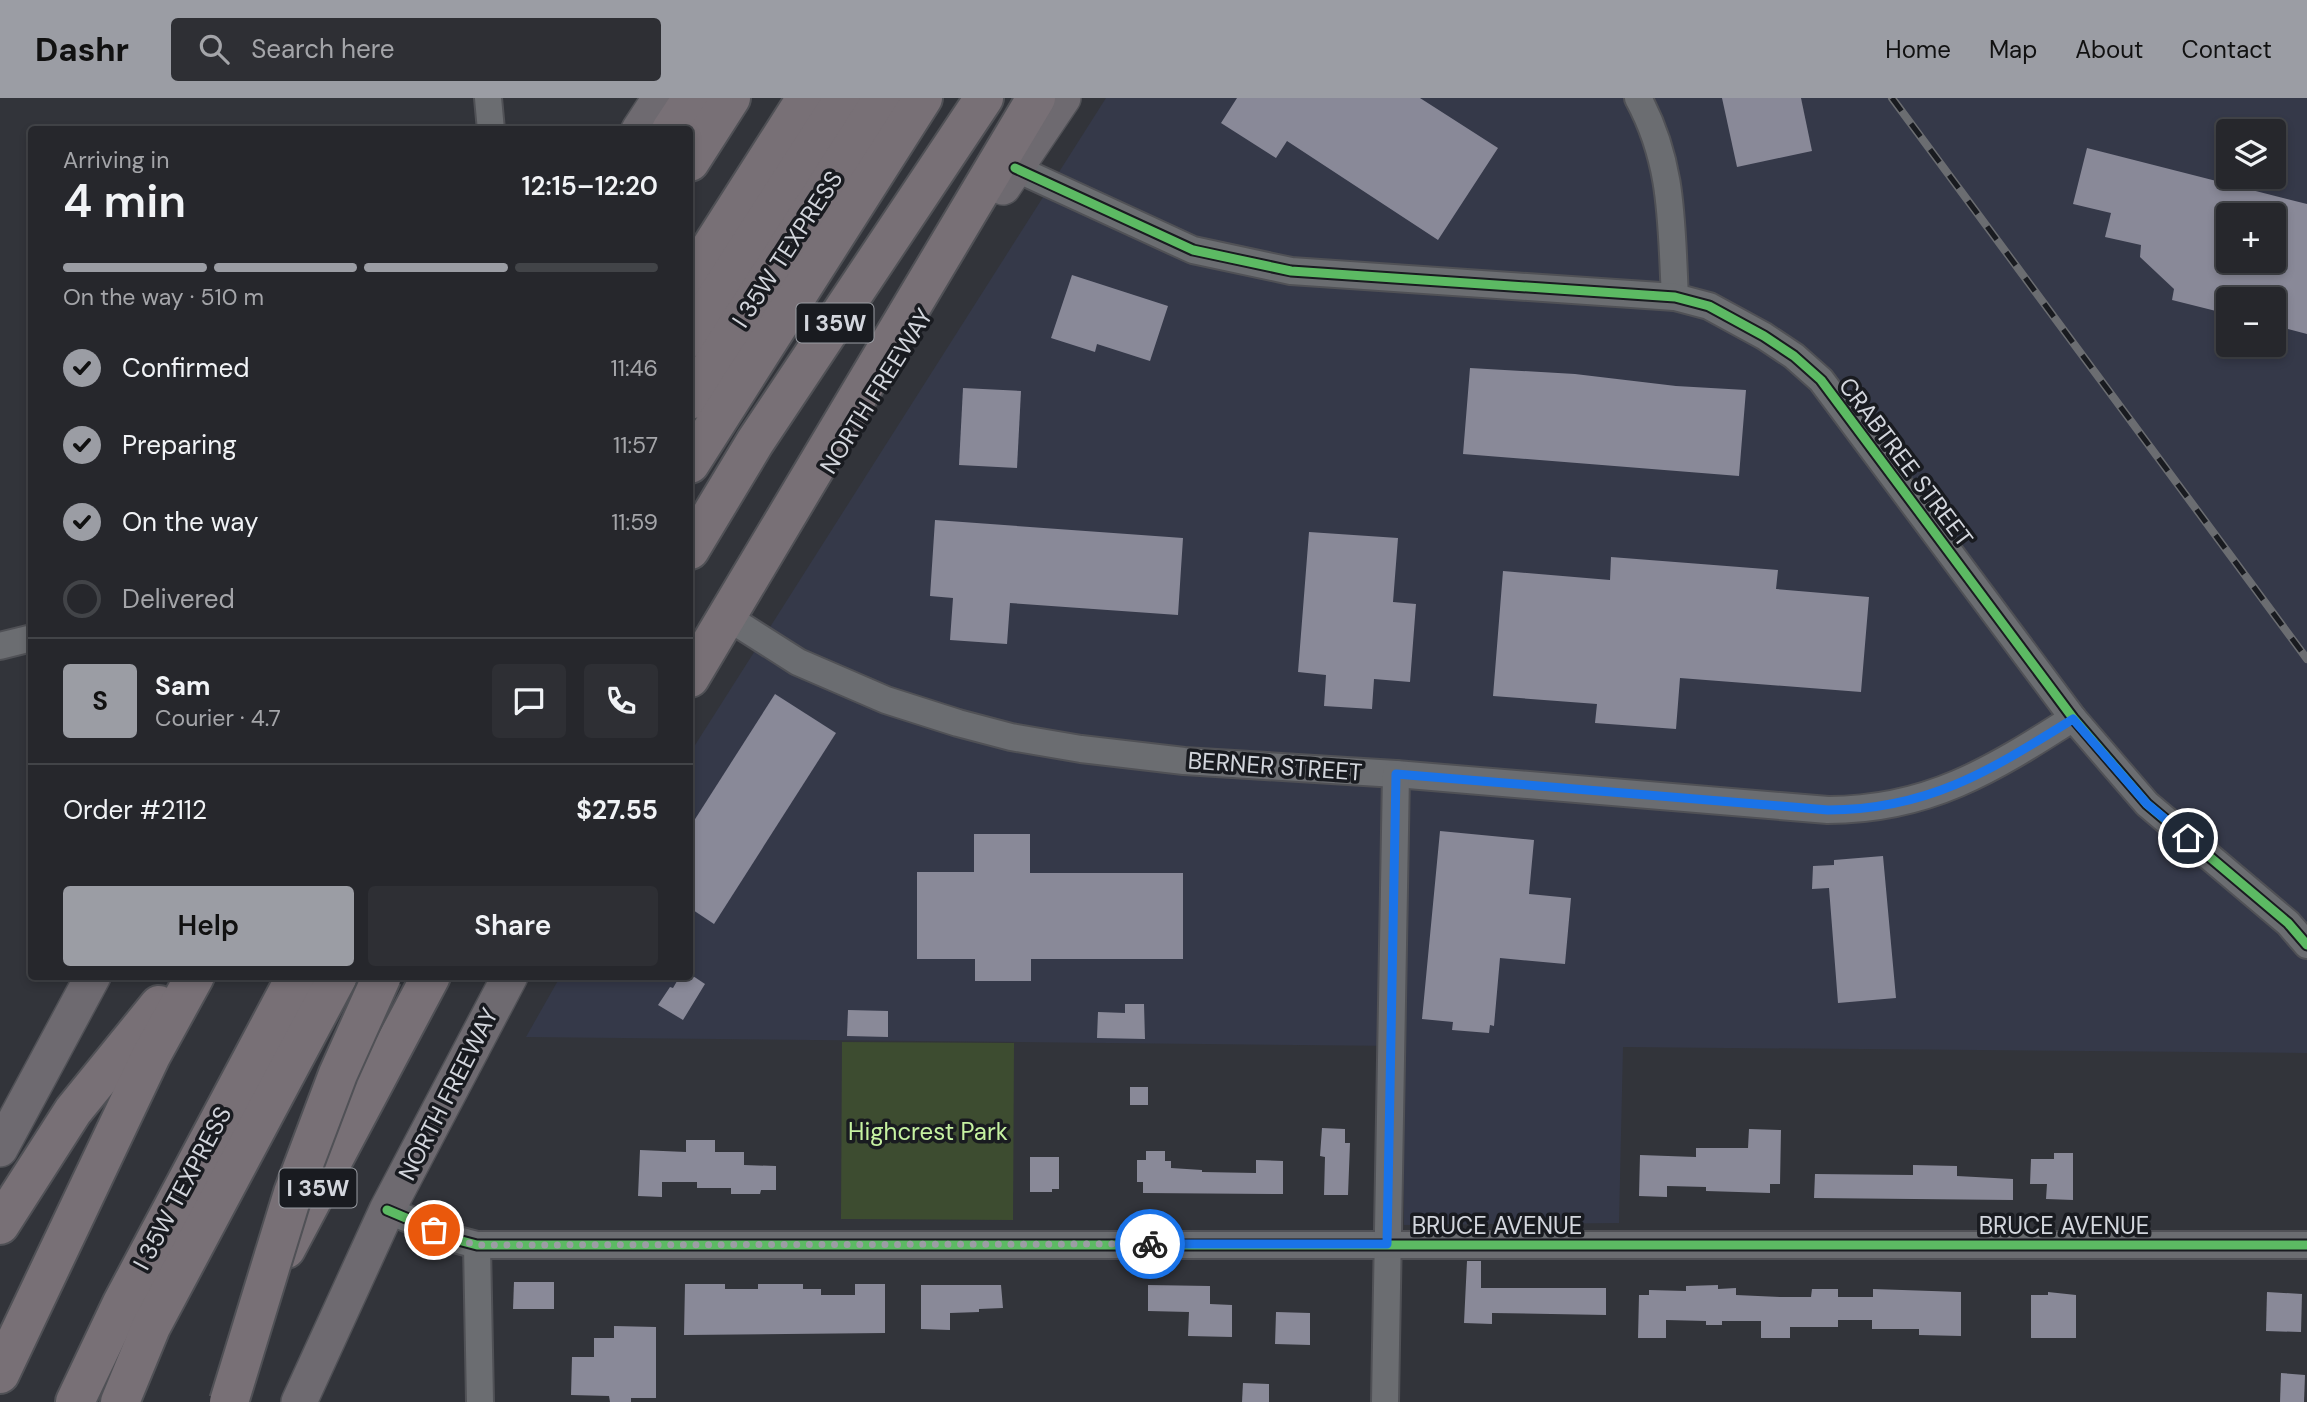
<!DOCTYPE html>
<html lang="en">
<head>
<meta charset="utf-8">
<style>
	body { margin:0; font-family:"DM Sans",sans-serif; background:#2e2f34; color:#f1f3f6; height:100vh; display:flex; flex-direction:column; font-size:26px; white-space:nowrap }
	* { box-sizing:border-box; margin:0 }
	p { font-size:23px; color:#a4a5a9 }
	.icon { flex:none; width:38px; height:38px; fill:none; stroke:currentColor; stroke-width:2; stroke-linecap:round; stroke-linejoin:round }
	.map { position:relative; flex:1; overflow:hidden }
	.drawer { position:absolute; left:28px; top:28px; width:665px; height:854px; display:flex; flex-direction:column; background:#26272c; border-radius:7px; box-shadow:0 4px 10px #0003,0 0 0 2px #424448 }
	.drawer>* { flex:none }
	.controls { position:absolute; left:2216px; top:21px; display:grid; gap:14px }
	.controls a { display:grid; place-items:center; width:70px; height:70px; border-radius:7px; background:#26272c; box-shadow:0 4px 10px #0003,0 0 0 2px #424448; font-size:35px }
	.pin { position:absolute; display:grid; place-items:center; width:60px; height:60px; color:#fff; margin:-30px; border:4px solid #fff; border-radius:50%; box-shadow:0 2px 7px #0007 }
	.courier { position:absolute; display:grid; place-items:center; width:70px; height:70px; margin:-35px; border:5px solid #1a73e8; border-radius:50%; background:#fff; color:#222; box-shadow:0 2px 9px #0007 }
	.overview em { font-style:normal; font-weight:600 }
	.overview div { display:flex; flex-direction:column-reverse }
	.overview { display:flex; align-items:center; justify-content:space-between; height:119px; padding:0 35px }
	h1 { font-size:46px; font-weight:600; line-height:52px }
	.bar { display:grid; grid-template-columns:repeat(4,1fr); gap:10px 7px; align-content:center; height:84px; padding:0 35px }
	.bar i { height:9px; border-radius:5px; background:#424448 }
	.bar .active { background:#9b9da4 }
	.bar p { grid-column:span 4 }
	.line { display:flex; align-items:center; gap:18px; padding:0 35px; border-top:2px solid #424448 }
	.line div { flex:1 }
	.round { display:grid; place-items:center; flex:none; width:74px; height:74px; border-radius:7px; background:#2e2f34 }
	ol { padding:0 35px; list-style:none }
	li { display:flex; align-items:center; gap:21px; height:77px }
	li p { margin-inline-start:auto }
	li .icon { padding:7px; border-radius:50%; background:#9b9da4; color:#111; stroke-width:4 }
	li:last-child { color:#a4a5a9 }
	li i { width:38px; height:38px; border:4px solid #424448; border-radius:50% }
	.action { display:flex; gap:14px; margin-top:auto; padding:14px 35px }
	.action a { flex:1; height:80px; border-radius:7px; background:#9b9da4; color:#111; font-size:28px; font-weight:600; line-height:80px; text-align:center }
	.action a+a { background:#2e2f34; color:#f1f3f6 }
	header { display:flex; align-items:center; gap:42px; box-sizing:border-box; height:98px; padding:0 35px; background:#9b9da4; color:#111 }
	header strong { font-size:33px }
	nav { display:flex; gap:38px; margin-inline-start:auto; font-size:24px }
	.search { width:490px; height:63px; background:#2e2f34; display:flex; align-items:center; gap:18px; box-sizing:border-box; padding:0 24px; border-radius:7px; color:#a4a5a9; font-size:26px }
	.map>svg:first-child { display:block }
</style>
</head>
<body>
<header>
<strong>Dashr</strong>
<div class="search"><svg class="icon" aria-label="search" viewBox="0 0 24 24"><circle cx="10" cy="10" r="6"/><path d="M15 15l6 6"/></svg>Search here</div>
<nav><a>Home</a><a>Map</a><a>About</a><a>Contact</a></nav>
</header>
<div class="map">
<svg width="2307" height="1304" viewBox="0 0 2307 1304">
	<rect width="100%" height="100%" fill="#32343a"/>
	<!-- built -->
	<path fill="#353949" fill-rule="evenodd" d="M1106,0H2307V955L1623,949L1619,1125L1404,1127V948L526,939L560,879L690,878V655ZM2228,33H2273V79H2228ZM2228,117H2273V163H2228ZM2228,201H2273V247H2228Z"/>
	<!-- green -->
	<polygon fill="#3d4c30" points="842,944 1014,945 1013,1122 841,1121"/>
	<!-- building -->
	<g fill="#898998" fill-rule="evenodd">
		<polygon points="1237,0 1420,0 1498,50 1438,142 1287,43 1276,60 1221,25"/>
		<polygon points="1722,0 1801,0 1812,53 1737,69"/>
		<path d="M2087,50L2307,106V236L2273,227V201H2228V216L2172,202L2174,191L2140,159L2141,147L2105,139L2111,115L2073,106ZM2228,117H2273V163H2228Z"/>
		<polygon points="1072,177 1168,208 1150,263 1097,246 1095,254 1051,240"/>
		<polygon points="1470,270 1575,276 1676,288 1746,292 1739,378 1463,356"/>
		<polygon points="963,290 1021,293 1017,370 959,367"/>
		<polygon points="935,422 1183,440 1178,517 1010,505 1007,546 950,542 953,500 930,498"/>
		<polygon points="1309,434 1398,440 1393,504 1416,506 1410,584 1374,581 1372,611 1324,608 1326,577 1298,574"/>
		<polygon points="1611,459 1778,472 1776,491 1869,499 1861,594 1680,580 1676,631 1595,625 1597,606 1493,598 1503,473 1610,482"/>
		<polygon points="775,596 836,635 714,826 690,810 690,729"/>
		<polygon points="1440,733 1534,742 1529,796 1571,800 1565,866 1500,860 1494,928 1490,927 1489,935 1452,932 1453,924 1422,921"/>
		<polygon points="974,736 1030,736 1030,775 1183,775 1183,861 1031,861 1031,883 975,883 975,861 917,861 917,774 974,774"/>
		<polygon points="1883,758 1896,900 1838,905 1829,790 1812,791 1813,768 1834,767 1834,762"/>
		<polygon points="680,878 693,878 705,886 683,922 658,907 670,889 673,890"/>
		<polygon points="1125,906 1144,906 1145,941 1097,940 1098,914 1125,915"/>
		<polygon points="848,912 888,913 888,939 847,938"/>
		<rect x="1130" y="989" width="18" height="18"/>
		<polygon points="1322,1030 1345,1031 1345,1045 1350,1045 1348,1097 1324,1097 1325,1059 1320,1058"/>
		<polygon points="1749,1031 1781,1032 1780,1086 1770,1086 1770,1095 1706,1093 1706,1089 1667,1088 1667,1099 1639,1098 1640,1057 1696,1059 1696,1050 1748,1050"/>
		<polygon points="686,1042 715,1042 715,1054 744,1054 744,1067 776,1068 776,1092 761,1092 760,1096 731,1096 731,1090 697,1090 697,1084 662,1084 662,1099 638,1098 640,1052 686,1054"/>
		<polygon points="1146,1053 1165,1053 1165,1063 1171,1063 1171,1070 1202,1072 1202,1074 1256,1075 1256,1062 1283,1063 1283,1096 1143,1095 1143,1084 1137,1084 1137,1062 1146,1062"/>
		<polygon points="2054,1055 2073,1055 2073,1102 2046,1101 2047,1086 2030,1086 2031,1061 2054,1061"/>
		<polygon points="1030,1059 1059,1059 1059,1091 1052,1091 1052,1094 1030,1094"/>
		<polygon points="1913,1067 1957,1068 1957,1078 2013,1081 2013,1102 1814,1100 1815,1076 1913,1077"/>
		<polygon points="1467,1163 1481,1163 1481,1190 1606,1190 1606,1217 1492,1215 1492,1226 1464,1225"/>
		<polygon points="514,1184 554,1184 554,1211 513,1211"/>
		<polygon points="685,1186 725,1186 725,1191 758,1191 758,1186 803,1186 803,1191 821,1191 821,1197 855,1197 855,1186 885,1186 885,1235 684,1237"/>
		<polygon points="921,1187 1001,1187 1003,1210 979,1211 979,1214 950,1215 950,1232 921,1231"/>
		<polygon points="1148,1187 1210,1188 1210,1206 1232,1207 1232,1239 1188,1238 1189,1214 1148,1213"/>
		<polygon points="1718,1187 1718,1191 1736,1190 1736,1197 1780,1199 1811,1199 1812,1191 1838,1191 1838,1199 1873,1199 1873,1191 1961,1194 1961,1238 1919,1237 1919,1231 1872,1231 1872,1222 1838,1222 1838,1229 1790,1229 1790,1240 1761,1240 1761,1223 1722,1223 1722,1227 1706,1227 1706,1223 1666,1222 1666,1240 1638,1240 1639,1197 1649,1197 1649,1192 1686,1193 1686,1188"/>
		<polygon points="2048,1194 2076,1197 2076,1240 2031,1240 2031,1197 2048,1197"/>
		<polygon points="2267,1194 2302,1196 2301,1234 2266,1233"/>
		<polygon points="1276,1214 1310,1215 1310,1247 1275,1246"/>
		<polygon points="614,1228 656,1229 656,1300 631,1300 631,1304 610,1304 609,1298 571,1297 572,1259 594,1259 594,1240 614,1240"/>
		<polygon points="2281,1275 2305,1277 2304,1304 2280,1304"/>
		<polygon points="1243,1285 1269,1286 1269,1304 1242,1304"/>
	</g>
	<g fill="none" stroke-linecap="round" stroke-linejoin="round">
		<!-- minor casing -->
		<g stroke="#505156" stroke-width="30">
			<g id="minor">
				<polyline points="488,0 491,32"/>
				<path d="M1638,0C1674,66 1671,127 1675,199"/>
				<polyline points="1015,70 1193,152 1291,173 1675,199 1709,208 1764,238 1794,258 1821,282 2073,620 2147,706 2288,825 2307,847"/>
				<path d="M732,522L798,564L886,602L958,625L1011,639L1081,651L1184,663L1396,676L1828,712C1928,712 1992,672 2073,620"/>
				<polyline points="0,548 32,540"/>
				<polyline points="387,1112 458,1142 477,1147 2307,1147"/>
				<polyline points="477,1147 480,1304"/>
				<polyline points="1385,1304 1396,676"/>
			</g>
		</g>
		<!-- major casing -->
		<g stroke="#505156" stroke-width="38">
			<g id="major">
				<polyline points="639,32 660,0"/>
				<polyline points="1003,89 1063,0"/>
				<polyline points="0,1051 93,878"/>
				<polyline points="299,1304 387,1112 510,878"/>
			</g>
		</g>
		<!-- highway casing -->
		<g stroke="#505156" stroke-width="42">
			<g id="highway">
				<polyline points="671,32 692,0"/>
				<polyline points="690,64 731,0"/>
				<polyline points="690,182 806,0"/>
				<polyline points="690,240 844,0"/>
				<polyline points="690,302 883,0"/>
				<polyline points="690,366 923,0"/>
				<polyline points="690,452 755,344 984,0"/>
				<polyline points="690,580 1036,0"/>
				<polyline points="0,1127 73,1013 159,907"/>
				<polyline points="286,1151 431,878"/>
				<polyline points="0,1276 151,958 195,878"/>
				<polyline points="75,1304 122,1205 296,878"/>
				<polyline points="120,1304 151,1229 338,878"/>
			</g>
		</g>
		<!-- minor -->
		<use href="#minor" stroke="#6b6d71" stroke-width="26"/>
		<!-- major -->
		<use href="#major" stroke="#6e6a70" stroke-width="35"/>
		<!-- highway -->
		<use href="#highway" stroke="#787076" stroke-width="38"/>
		<!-- rail casing -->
		<g stroke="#6b6d71" stroke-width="8">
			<polyline id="rail" points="1892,0 2307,561"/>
		</g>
		<!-- rail -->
		<use href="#rail" stroke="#191b20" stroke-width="5" stroke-dasharray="16" stroke-linecap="butt"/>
		<!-- highway-bridge casing -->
		<g stroke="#505156" stroke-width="42" stroke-linecap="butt">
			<polyline id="highway-bridge" points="229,1304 293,1095 338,976 382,878"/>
		</g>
		<!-- highway-bridge -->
		<use href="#highway-bridge" stroke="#787076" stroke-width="38"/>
		<!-- cycleway casing -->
		<g stroke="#191b20" stroke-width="13">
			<g id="cycleway">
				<polyline points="1015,70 1193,152 1291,173 1675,199 1709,208 1764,238 1794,258 1821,282 2073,620 2147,706 2288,825 2307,847"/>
				<polyline points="387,1112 458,1142 477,1147 2307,1147"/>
			</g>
		</g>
		<!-- cycleway -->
		<use href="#cycleway" stroke="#5cba63" stroke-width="9"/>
	</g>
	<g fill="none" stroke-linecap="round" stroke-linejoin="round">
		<!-- done -->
		<polyline stroke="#9b9da4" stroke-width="7" stroke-dasharray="0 12.6" points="434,1132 458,1142 477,1147 1150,1146"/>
		<!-- route -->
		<path stroke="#1a73e8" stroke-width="9" d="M1150,1146H1387L1396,676L1828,712C1929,712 1991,672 2073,621L2147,706L2188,740"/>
	</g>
	<g text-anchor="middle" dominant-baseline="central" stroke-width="7" stroke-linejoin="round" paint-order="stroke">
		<!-- shield labels -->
		<g fill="#191b20" stroke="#9b9ea4" stroke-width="2">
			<rect x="796.5" y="205.5" width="77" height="39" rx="5"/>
			<rect x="279.5" y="1070.5" width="77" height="39" rx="5"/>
		</g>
		<g font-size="23" font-weight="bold" fill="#d3d6dd">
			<text x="835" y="225">I 35W</text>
			<text x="318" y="1090">I 35W</text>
		</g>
		<!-- street labels -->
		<g font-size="24" fill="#d3d6dd" stroke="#191b20">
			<text transform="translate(787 151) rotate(-57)">I 35W TEXPRESS</text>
			<text transform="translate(876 293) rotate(-58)">NORTH FREEWAY</text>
			<text transform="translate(1906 364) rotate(53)">CRABTREE STREET</text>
			<text transform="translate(1275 668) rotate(4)">BERNER STREET</text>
			<text transform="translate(448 996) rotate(-63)">NORTH FREEWAY</text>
			<text transform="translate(182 1090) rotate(-62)">I 35W TEXPRESS</text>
			<text x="1497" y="1127">BRUCE AVENUE</text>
			<text x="2064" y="1127">BRUCE AVENUE</text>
		</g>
		<!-- park labels -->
		<g font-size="24" fill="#c6f2a1" stroke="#191b20">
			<text x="928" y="1033">Highcrest Park</text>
		</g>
	</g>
</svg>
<div class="controls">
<a><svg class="icon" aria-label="layers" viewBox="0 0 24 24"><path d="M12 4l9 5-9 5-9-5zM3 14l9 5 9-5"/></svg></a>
<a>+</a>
<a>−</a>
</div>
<div class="pin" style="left:434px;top:1132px;background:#ea580c"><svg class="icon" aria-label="bag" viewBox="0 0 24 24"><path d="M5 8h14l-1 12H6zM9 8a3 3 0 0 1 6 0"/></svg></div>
<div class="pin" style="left:2188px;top:740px;background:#1f2937"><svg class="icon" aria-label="home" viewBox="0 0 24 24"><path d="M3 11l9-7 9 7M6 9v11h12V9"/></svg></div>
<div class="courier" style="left:1150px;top:1146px"><svg class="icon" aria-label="bike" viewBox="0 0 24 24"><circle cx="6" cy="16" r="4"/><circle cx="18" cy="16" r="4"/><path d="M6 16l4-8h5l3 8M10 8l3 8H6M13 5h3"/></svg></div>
<section class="drawer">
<div class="overview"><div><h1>4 min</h1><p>Arriving in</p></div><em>12:15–12:20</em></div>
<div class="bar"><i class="active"></i><i class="active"></i><i class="active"></i><i></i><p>On the way · 510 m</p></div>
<ol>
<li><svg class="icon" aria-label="check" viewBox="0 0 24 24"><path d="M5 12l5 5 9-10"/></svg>Confirmed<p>11:46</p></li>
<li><svg class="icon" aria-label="check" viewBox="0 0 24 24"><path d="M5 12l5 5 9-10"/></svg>Preparing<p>11:57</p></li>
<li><svg class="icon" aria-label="check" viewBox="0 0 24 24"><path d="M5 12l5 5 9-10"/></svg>On the way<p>11:59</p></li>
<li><i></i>Delivered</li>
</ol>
<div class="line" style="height:126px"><b class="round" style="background:#9b9da4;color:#111">S</b><div><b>Sam</b><p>Courier · 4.7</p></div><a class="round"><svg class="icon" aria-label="chat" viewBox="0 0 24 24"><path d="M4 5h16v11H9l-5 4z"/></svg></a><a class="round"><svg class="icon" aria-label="phone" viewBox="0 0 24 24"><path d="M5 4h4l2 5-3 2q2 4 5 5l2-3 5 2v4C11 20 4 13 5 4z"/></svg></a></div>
<div class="line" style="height:91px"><div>Order #2112</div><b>$27.55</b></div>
<div class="action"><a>Help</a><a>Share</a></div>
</section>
</div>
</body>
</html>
